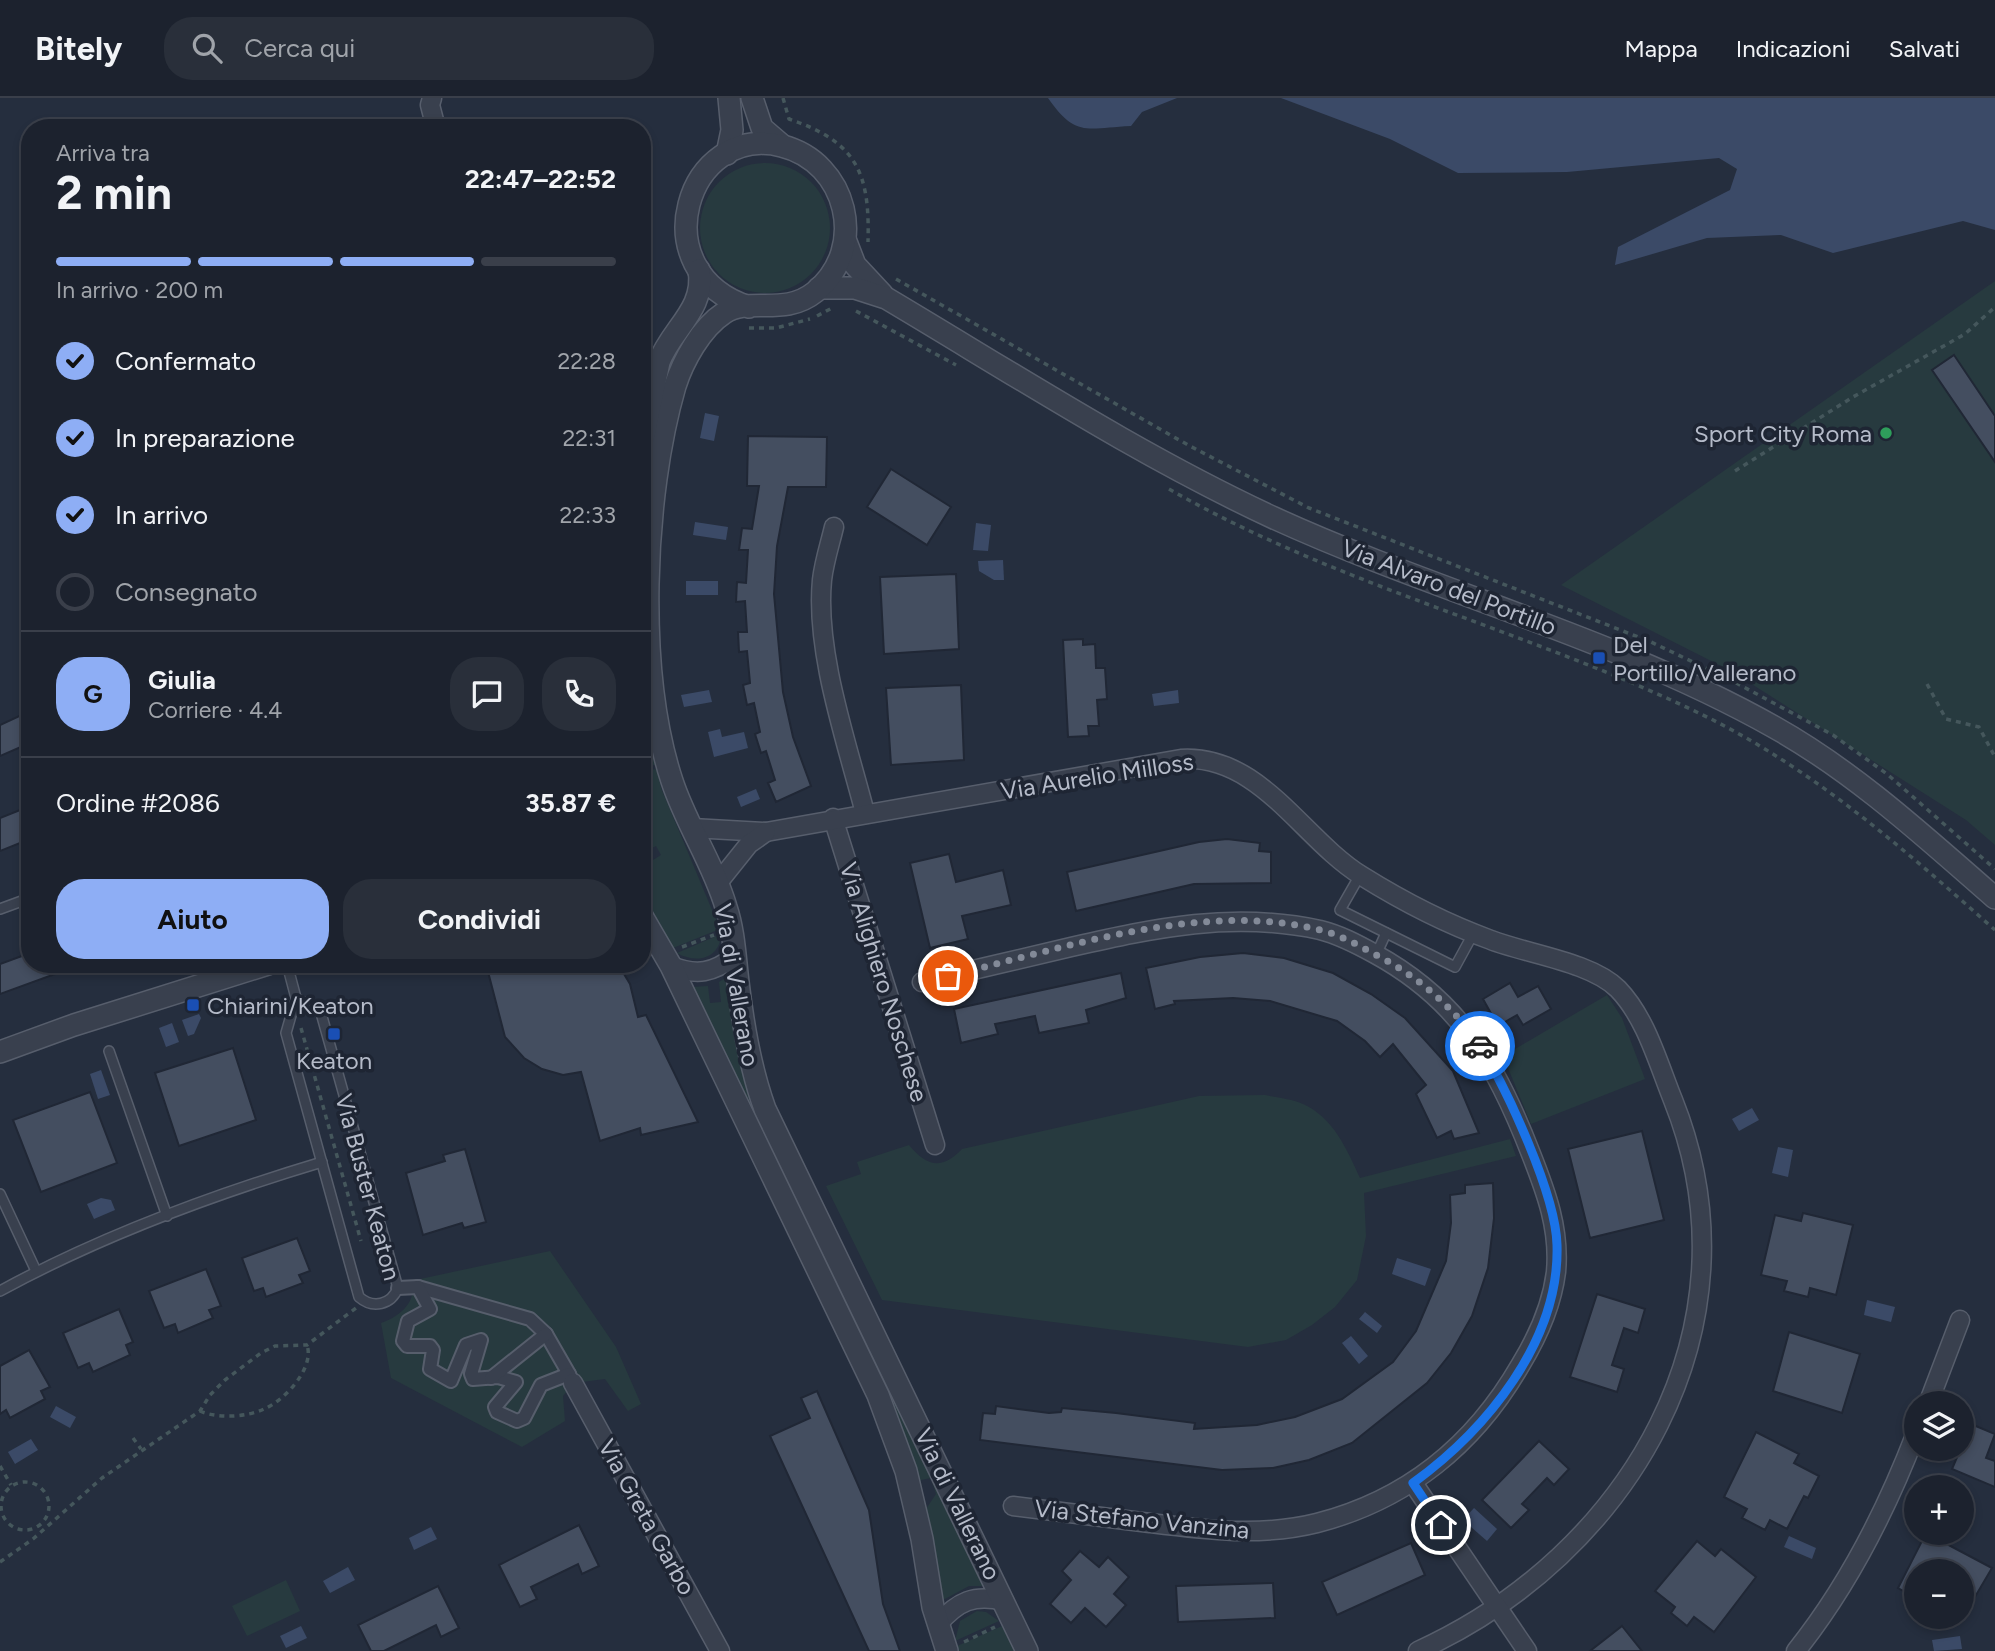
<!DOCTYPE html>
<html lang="it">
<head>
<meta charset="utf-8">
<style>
	body { margin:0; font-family:Figtree,sans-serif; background:#292f3a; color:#f1f3f6; height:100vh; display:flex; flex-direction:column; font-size:26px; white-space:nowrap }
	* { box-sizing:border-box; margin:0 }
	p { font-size:23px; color:#a0a4aa }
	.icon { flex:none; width:38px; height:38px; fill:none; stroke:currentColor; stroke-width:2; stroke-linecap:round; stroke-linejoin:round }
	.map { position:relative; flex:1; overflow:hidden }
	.details { position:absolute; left:21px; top:21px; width:630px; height:854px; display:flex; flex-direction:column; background:#1c222e; border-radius:28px; box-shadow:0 4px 10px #0003,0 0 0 2px #3a3f4a }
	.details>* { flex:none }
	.controls { position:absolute; left:1904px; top:1293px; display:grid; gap:14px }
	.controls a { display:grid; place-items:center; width:70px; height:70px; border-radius:50%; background:#1c222e; box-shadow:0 4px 10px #0003,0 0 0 2px #3a3f4a; font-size:35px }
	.pin { position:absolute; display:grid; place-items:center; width:60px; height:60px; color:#fff; margin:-30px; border:4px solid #fff; border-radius:50%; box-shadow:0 2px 7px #0007 }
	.courier { position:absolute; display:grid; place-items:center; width:70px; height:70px; margin:-35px; border:5px solid #1a73e8; border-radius:50%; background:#fff; color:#222; box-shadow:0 2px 9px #0007 }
	.overview em { font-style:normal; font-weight:700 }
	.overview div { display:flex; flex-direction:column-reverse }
	.overview { display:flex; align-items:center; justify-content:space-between; height:119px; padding:0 35px }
	h1 { font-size:46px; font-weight:700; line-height:52px }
	.bar { display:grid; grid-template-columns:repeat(4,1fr); gap:10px 7px; align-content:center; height:84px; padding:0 35px }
	.bar i { height:9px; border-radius:5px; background:#3a3f4a }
	.bar .active { background:#8eaef5 }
	.bar p { grid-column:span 4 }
	.line { display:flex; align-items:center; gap:18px; padding:0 35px; border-top:2px solid #3a3f4a }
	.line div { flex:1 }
	.round { display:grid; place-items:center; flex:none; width:74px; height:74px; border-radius:28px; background:#292f3a }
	ol { padding:0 35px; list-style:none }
	li { display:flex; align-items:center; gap:21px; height:77px }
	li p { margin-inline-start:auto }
	li .icon { padding:7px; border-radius:50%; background:#8eaef5; color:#111; stroke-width:4 }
	li:last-child { color:#a0a4aa }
	li i { width:38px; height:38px; border:4px solid #3a3f4a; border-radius:50% }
	.button { display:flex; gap:14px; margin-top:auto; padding:14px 35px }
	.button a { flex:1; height:80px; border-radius:28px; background:#8eaef5; color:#111; font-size:28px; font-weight:700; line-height:80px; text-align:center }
	.button a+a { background:#292f3a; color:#f1f3f6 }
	header { display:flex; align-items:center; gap:42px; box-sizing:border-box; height:98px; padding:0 35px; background:#1c222e; border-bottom:2px solid #3a3f4a }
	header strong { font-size:33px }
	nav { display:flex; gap:38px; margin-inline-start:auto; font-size:24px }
	.search { width:490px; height:63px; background:#292f3a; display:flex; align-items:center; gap:18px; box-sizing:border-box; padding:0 24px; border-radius:28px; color:#a0a4aa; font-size:26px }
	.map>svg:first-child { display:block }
</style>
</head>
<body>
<header>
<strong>Bitely</strong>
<div class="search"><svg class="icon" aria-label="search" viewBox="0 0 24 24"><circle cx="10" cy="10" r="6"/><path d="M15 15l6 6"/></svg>Cerca qui</div>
<nav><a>Mappa</a><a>Indicazioni</a><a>Salvati</a></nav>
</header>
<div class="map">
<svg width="1995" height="1553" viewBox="0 0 1995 1553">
	<rect width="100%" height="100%" fill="#252e3e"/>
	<!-- green -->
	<g fill="#273a3f">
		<circle cx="765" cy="130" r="65"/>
		<polygon points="1995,183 1995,747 1966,722 1731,573 1561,487"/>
		<polygon points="642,637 652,647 656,667 642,668"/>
		<polygon points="657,671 661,690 720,831 673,850 642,797 642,769 661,757 656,748 642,755 642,673"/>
		<path d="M721,836C720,861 696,866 677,855Z"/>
		<polygon points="727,879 736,947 753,1013 691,889 708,888 710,905 721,904 719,884"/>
		<polygon points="1607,897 1622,920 1645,981 1531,1026 1503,958"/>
		<path d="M1265,997C1277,1000 1292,1001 1303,1006C1334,1020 1347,1052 1360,1080L1510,1041L1516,1058L1364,1095L1366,1138L1357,1182L1335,1209L1312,1227L1286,1242L1248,1249L882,1202L826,1088L861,1076L857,1064L909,1047C927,1069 942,1072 962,1051L1199,998Z"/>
		<path d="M550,1153L616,1249L641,1306L628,1313L605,1281L574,1285L563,1298L565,1323L522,1349L391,1280L381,1225C399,1219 418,1204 411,1183Z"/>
		<polygon points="883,1279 986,1488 969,1488 943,1502 926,1411 936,1396 931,1380 921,1382 922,1397"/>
		<polygon points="286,1482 300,1513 247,1538 232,1508"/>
		<polygon points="977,1513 986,1514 999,1523 955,1543 960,1523"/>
		<polygon points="1002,1528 1014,1553 959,1553 957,1548"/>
	</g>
	<!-- water -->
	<g fill="#3b4a67">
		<path d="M1048,0H1177L1142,14L1131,28C1086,30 1076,40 1048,0Z"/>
		<polygon points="1281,0 1995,0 1995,132 1963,123 1833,155 1781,137 1707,140 1615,167 1618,149 1730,92 1737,71 1719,60 1567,74 1458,75 1390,41"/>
		<polygon points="705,315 719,318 714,343 700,340"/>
		<polygon points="695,424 728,429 726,442 693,437"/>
		<polygon points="976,425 991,427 988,453 973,452"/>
		<polygon points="1003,462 1004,482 994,482 979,473 978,463"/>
		<rect x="686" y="483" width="32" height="14"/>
		<polygon points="709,592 712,604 684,609 681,597"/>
		<polygon points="1178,592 1179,605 1154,608 1152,596"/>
		<polygon points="720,631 722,639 744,634 748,650 714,659 708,634"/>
		<polygon points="756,691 760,701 741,709 737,699"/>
		<polygon points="199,916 201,920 194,936 188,938 182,922"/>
		<polygon points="172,925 179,944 166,949 159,930"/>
		<polygon points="101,972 110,997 98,1001 90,976"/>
		<polygon points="1752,1010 1759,1022 1739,1033 1732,1021"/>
		<polygon points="1778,1049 1793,1052 1788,1079 1772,1075"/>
		<polygon points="101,1100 111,1102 115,1112 94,1121 87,1106"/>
		<polygon points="1397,1160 1431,1171 1425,1188 1392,1176"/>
		<polygon points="1867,1202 1895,1209 1891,1224 1864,1217"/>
		<polygon points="1365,1214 1382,1228 1377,1235 1359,1221"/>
		<polygon points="1351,1238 1368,1258 1359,1266 1342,1245"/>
		<polygon points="56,1308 76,1319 70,1330 50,1319"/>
		<polygon points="31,1341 38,1352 15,1366 8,1354"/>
		<polygon points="1474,1410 1497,1431 1487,1443 1463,1422"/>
		<polygon points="431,1429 437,1441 414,1452 409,1440"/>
		<polygon points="1789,1438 1816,1450 1812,1461 1784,1449"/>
		<polygon points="348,1469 355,1482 330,1495 323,1483"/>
		<polygon points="301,1528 307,1540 286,1550 280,1538"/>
		<polygon points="1960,1538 1962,1551 1934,1553 1932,1542"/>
	</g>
	<!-- building -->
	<g fill="#444e60" stroke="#202735" stroke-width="2">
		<polygon points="1954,257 1995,318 1995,364 1932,272"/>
		<polygon points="748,338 827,339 826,389 788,389 777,448 774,496 783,594 793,639 811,688 776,704 768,685 775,682 766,653 761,655 755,636 760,634 754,605 747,607 743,587 750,585 747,553 739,554 738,534 747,534 745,503 736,504 737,484 746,485 748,452 739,452 742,430 752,431 759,388 747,388"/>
		<polygon points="891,371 951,409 927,447 867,409"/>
		<polygon points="956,476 959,551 884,556 880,479"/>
		<polygon points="1083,541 1083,547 1095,546 1096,570 1105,570 1107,601 1097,602 1099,628 1088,628 1089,638 1068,639 1063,542"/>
		<polygon points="961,587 964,662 891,667 886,590"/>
		<polygon points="30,613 30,645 0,658 0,627"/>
		<polygon points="30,708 30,741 0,753 0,720"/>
		<polygon points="1227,741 1260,745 1259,753 1271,754 1271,785 1194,786 1076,813 1067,774 1199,744"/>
		<polygon points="949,756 956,784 1003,772 1011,807 962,818 968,841 930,850 910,765"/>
		<polygon points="30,855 30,866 77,868 0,896 0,866"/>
		<polygon points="1243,855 1284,860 1333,875 1371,896 1405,920 1453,973 1479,1035 1454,1041 1451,1033 1437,1040 1416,996 1426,987 1393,946 1380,959 1365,943 1337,923 1270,903 1233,900 1174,903 1175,906 1155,911 1146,870 1200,859"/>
		<polygon points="486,866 618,866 630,886 638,919 646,917 698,1024 641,1037 640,1030 600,1043 581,974 563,977 542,971 524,960 505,939"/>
		<polygon points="1121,875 1126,900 1086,912 1089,925 1039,935 1035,918 995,926 998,936 961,945 954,911"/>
		<polygon points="1510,885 1518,899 1538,888 1551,911 1523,927 1517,917 1498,928 1483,901"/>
		<polygon points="233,950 256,1022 179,1048 155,975"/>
		<polygon points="90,994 117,1065 41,1094 13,1022"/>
		<polygon points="1642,1033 1664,1122 1590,1140 1568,1051"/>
		<polygon points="465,1051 486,1124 464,1130 462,1125 423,1137 406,1075 445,1063 443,1057"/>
		<polygon points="1493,1085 1494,1120 1488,1170 1472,1218 1451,1255 1427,1285 1352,1345 1309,1362 1273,1370 1222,1372 980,1342 983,1315 995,1316 996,1308 1049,1315 1061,1314 1062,1310 1116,1315 1195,1325 1194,1331 1257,1327 1295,1319 1342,1301 1393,1264 1416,1233 1446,1163 1451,1125 1450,1097 1465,1095 1465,1087"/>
		<polygon points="1803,1115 1853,1127 1836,1197 1810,1190 1808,1199 1784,1193 1787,1183 1761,1177 1775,1117 1801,1123"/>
		<polygon points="297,1140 310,1173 299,1177 303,1185 266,1199 263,1190 254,1193 242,1160"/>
		<polygon points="206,1171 221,1208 209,1212 213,1220 178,1235 175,1226 164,1230 149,1193"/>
		<polygon points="1597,1196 1645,1211 1638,1235 1624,1230 1612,1267 1624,1271 1617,1294 1570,1279"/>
		<polygon points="119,1211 133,1244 126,1247 130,1257 93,1274 89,1265 78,1270 63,1235"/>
		<polygon points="1789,1234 1860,1256 1842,1315 1773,1293"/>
		<polygon points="29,1252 50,1289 41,1293 45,1301 10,1320 6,1312 0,1316 0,1268"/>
		<polygon points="817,1293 869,1412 883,1506 900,1553 869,1553 770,1338 810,1320 801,1300"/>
		<polygon points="1971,1326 1995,1336 1986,1360 1995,1363 1995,1389 1952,1371"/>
		<polygon points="1756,1334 1799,1356 1794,1365 1819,1378 1808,1400 1804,1398 1787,1431 1770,1422 1765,1432 1742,1420 1747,1411 1724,1399"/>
		<polygon points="1539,1343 1569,1371 1554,1387 1547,1380 1522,1406 1529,1412 1511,1430 1482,1402"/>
		<polygon points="579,1427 599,1468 582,1476 578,1466 531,1489 537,1501 520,1509 499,1467"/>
		<polygon points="1926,1435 1992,1470 1962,1521 1962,1474 1916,1474 1916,1500 1898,1490"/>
		<polygon points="1697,1443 1715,1458 1721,1451 1756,1479 1714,1534 1694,1519 1687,1528 1671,1515 1675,1509 1655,1493"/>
		<polygon points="1411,1445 1425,1477 1337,1517 1322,1484"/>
		<polygon points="1080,1453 1099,1469 1108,1459 1129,1479 1114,1496 1126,1507 1106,1529 1085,1510 1071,1525 1050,1506 1071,1482 1062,1473"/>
		<polygon points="1273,1485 1275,1520 1178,1524 1176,1488"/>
		<polygon points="438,1488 459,1530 441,1539 436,1527 384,1553 371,1553 358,1527"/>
		<polygon points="1622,1528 1642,1553 1590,1553"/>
	</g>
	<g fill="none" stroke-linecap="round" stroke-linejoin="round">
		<!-- service casing -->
		<g stroke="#575e6c" stroke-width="12">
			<g id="service">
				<polyline points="1360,777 1340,812 1455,869 1473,836"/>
				<polyline points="0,811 30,800"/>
				<polyline points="1376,857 1386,835"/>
				<path d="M287,866L296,900L286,935L359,1199C373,1211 391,1207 398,1190L321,915L296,900"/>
				<polyline points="109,953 167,1118"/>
				<polyline points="0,1096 36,1173"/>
				<path d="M0,1193C101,1138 212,1097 322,1064"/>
			</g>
		</g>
		<!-- pedestrian casing -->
		<g stroke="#575e6c" stroke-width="16">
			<g id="pedestrian">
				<polyline points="418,1189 530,1221 546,1236 569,1276"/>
				<polyline points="398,1190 418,1189 430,1211 408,1223 403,1243 407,1248 430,1248 433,1252 430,1271 451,1283 466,1247 481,1242 471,1276 473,1281 498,1279 516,1284 495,1309 497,1314 517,1323 524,1320 541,1287 569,1276 573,1285"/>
				<polyline points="491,1280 546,1236"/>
			</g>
		</g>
		<!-- minor casing -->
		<g stroke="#575e6c" stroke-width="21">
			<g id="minor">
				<polyline points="432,0 430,7 436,30"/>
				<path d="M834,429C830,446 824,464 822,482C815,554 847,645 865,715"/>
				<polyline points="833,720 935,1047"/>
				<path d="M692,730L766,734L1181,661C1260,656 1302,741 1362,778C1402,803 1447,826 1491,842C1527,856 1591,864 1618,891C1646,920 1658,965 1673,1002C1764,1229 1629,1457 1418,1553"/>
				<polyline points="717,786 749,746 766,734"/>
				<path d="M671,868C697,878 713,875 735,858"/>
				<path d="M922,884C972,872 1021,861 1071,849C1155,830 1233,813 1320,832C1340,837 1357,846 1375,856C1461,903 1497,968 1531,1056C1546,1094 1560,1131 1556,1174C1552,1206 1538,1238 1521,1266C1475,1346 1407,1402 1317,1425C1261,1439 1206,1432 1150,1425C1104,1419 1059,1414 1013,1408"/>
				<polyline points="573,1285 720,1553"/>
				<polyline points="1928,1306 1960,1222"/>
				<polyline points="1413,1385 1527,1553"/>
				<path d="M938,1526C958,1503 974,1496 1004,1503"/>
				<path d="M1796,1553C1848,1488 1886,1413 1916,1335"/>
			</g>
		</g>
		<!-- tertiary casing -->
		<g stroke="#575e6c" stroke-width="24">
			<g id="tertiary">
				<polyline points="752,0 762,30 783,48"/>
				<polyline points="727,56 732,32 729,0"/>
				<polyline points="845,141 855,167 882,196"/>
				<path d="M819,190H855L886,200C1014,276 1140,358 1274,420C1438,495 1616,540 1774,629C1856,675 1925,739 1995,800"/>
				<path d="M749,209C640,174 687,24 782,48C847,64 869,150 815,194C784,219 749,198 724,215C701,230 683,263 675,288C643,398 636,574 672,683C686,726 713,765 726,809C734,833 735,859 738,884C743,927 750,970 765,1011L1027,1553"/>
				<path d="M642,346L659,264C671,231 706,211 699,172"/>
				<polyline points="642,818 671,868 878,1297 906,1373 922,1441 933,1509 947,1553"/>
				<polyline points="0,954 74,927 268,866"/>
			</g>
		</g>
		<!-- path -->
		<g stroke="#45575c" stroke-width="3.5" stroke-dasharray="5 5" stroke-linecap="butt">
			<path d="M783,0L789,21C857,44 870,75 868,144"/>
			<polyline points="896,181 1188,347 1309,410 1651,544 1714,574"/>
			<polyline points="856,213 956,267"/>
			<polyline points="817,218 832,210"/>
			<polyline points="749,230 776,230 810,221"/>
			<polyline points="1735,373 1853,299 1965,236 1995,209"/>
			<path d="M1169,391C1340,489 1535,534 1711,621C1818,675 1906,753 1995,832"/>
			<polyline points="1727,580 1833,637 1887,676 1995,771"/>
			<polyline points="1927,586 1946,621 1979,629 1995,659"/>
			<polyline points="682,849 714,837"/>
			<polyline points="301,930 361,1143"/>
			<path d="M200,1313C218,1321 247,1319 264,1311C284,1303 315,1270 307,1247"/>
			<polyline points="133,1340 141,1351"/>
			<polyline points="0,1368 11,1387"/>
			<circle cx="25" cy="1408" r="24"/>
			<polyline points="0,1464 33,1441 102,1380 200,1313 210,1297 225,1282 261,1255 275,1248 307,1247 356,1210"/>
			<polyline points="964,1544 995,1529"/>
		</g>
		<!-- service -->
		<use href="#service" stroke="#39404e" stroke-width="9"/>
		<!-- pedestrian -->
		<use href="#pedestrian" stroke="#39404e" stroke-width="12"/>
		<!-- minor -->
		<use href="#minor" stroke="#39404e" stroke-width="18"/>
		<!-- tertiary -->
		<use href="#tertiary" stroke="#39404e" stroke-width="21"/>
	</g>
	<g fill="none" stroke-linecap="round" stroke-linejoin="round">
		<!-- done -->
		<path stroke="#838a98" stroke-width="7" stroke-dasharray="0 12.6" d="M948,878C1066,850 1205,801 1324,833C1345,839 1363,850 1382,860C1421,881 1456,912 1480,948"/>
		<!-- route -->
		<path stroke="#1a73e8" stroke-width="9" d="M1441,1427L1413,1385C1486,1332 1560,1243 1557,1147C1556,1097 1507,991 1480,948"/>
	</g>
	<!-- markers -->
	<circle fill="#2e9e5b" stroke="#1e2533" stroke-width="2.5" cx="1886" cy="335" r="7"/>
	<g fill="#1a4fb4" stroke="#1e2533" stroke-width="2.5">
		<rect x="1592" y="553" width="14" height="14" rx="3.5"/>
		<rect x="186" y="900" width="14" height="14" rx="3.5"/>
		<rect x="327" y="929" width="14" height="14" rx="3.5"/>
	</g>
	<g text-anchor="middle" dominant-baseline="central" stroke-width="7" stroke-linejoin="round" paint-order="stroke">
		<!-- poi labels -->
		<g font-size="24" fill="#b5bbc9" stroke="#1e2533" text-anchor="start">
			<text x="1872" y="335" text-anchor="end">Sport City Roma</text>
			<text x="1613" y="546">Del<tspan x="1613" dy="28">Portillo/Vallerano</tspan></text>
			<text x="207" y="907">Chiarini/Keaton</text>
			<text x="334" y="962" text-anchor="middle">Keaton</text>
		</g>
		<!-- street labels -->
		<g font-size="24" fill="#b5bbc9" stroke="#1e2533">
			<text transform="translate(1449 489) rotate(21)">Via Alvaro del Portillo</text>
			<text transform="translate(1097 678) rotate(-9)">Via Aurelio Milloss</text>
			<text transform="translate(884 884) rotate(73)">Via Alighiero Noschese</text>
			<text transform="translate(737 887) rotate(80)">Via di Vallerano</text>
			<text transform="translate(368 1089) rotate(75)">Via Buster Keaton</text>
			<text transform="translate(958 1406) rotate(64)">Via di Vallerano</text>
			<text transform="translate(647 1419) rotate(61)">Via Greta Garbo</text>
			<text transform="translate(1142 1421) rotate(6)">Via Stefano Vanzina</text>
		</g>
	</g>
</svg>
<div class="controls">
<a><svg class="icon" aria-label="layers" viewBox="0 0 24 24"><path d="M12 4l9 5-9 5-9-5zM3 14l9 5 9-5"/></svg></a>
<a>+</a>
<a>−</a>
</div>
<div class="pin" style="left:948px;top:878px;background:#ea580c"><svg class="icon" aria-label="bag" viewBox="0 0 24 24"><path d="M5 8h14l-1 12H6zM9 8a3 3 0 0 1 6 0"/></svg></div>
<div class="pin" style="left:1441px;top:1427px;background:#1f2937"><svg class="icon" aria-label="home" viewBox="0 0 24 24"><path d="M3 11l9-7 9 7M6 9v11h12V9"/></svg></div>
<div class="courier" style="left:1480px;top:948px"><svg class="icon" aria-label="car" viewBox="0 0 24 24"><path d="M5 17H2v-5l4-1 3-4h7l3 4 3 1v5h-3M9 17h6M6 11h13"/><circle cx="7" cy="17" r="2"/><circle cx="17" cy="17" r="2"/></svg></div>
<section class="details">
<div class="overview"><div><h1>2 min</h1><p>Arriva tra</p></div><em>22:47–22:52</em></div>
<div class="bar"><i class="active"></i><i class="active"></i><i class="active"></i><i></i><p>In arrivo · 200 m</p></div>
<ol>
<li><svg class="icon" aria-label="check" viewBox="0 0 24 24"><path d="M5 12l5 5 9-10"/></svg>Confermato<p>22:28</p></li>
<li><svg class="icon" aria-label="check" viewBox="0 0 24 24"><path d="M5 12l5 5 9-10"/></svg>In preparazione<p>22:31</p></li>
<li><svg class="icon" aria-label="check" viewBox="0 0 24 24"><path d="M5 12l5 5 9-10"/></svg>In arrivo<p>22:33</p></li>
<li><i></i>Consegnato</li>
</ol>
<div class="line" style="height:126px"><b class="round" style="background:#8eaef5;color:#111">G</b><div><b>Giulia</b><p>Corriere · 4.4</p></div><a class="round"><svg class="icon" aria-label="chat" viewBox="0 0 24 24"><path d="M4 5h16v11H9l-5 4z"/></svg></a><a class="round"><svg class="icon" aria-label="phone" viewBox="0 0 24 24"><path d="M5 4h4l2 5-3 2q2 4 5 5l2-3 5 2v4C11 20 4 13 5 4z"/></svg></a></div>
<div class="line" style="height:91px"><div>Ordine #2086</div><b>35.87 €</b></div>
<div class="button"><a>Aiuto</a><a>Condividi</a></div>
</section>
</div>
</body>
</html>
